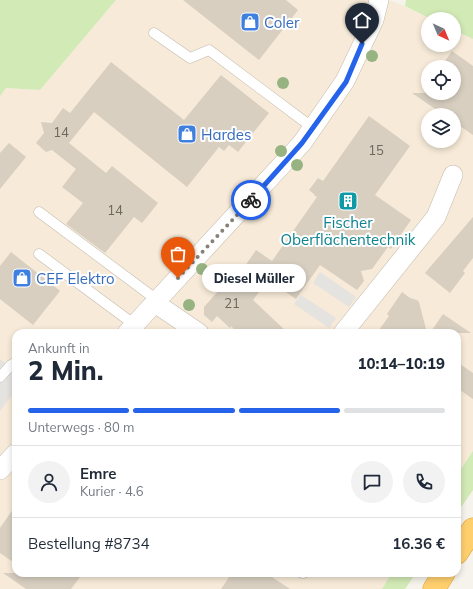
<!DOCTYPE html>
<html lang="de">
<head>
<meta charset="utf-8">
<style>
	body { margin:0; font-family:Mulish,sans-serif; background:#f2f2f3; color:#1f2937; height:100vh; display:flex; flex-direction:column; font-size:15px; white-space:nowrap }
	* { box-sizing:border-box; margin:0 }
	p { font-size:13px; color:#747a83 }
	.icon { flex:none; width:22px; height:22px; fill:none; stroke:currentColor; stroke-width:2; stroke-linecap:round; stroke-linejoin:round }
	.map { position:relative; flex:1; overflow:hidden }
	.drawer { position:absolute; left:12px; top:329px; width:449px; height:248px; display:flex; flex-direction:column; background:#fff; border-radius:12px; box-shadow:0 2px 6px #0003 }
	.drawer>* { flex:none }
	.needle { width:26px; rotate:136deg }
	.fabs { position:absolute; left:421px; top:12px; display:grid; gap:8px }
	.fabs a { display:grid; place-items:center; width:40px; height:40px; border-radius:50%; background:#fff; box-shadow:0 2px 6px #0003; font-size:20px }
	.pin { position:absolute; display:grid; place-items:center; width:34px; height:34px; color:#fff; margin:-41px -17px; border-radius:50% 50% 50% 0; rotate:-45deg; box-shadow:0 0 4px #0007 }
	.pin .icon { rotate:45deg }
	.courier { position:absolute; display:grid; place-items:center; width:40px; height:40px; margin:-20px; border:3px solid #2563eb; border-radius:50%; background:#fff; color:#222; box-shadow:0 1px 5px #0007 }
	.bubble { position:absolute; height:28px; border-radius:14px; background:#fff; box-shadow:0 2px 6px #0003; font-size:13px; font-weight:800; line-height:28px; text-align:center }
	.head em { font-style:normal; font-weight:800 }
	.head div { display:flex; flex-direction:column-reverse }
	.head { display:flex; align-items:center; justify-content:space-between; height:68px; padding:0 16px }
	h1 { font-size:26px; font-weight:800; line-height:30px }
	.bar { display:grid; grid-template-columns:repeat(4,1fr); gap:6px 4px; align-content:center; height:48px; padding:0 16px }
	.bar i { height:5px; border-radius:3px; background:#e0e1e3 }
	.bar .selected { background:#2563eb }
	.bar p { grid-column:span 4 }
	.line { display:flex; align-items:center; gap:10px; padding:0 16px; border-top:1px solid #e0e1e3 }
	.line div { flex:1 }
	.round { display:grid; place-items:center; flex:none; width:42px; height:42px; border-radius:21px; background:#f2f2f3 }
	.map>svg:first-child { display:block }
</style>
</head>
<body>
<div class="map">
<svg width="473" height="589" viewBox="0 0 473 589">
	<rect width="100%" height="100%" fill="#f6f3ec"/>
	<!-- commercial -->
	<path fill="#f7ead8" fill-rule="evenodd" d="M116,0H389L404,6L431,19H428V45H454V30L473,39V451L457,476V333H16V573H393L382,589H0V96L6,88L40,90ZM428,67H454V93H428ZM428,115H454V141H428Z"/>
	<!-- green -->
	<g fill="#d2eab5">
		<polygon points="0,0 116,0 40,90 6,88 0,96"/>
		<polygon points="406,0 473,0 473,39 454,30 454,19 431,19 405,6"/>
		<polygon points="473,451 473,490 457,513 457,475"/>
		<polygon points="392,573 416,573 405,589 382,589"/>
	</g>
	<!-- parking -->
	<g fill="#e5e3e0">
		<polygon points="320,272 356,297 349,307 313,283"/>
		<polygon points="301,295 336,318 329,328 294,304"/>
		<polygon points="0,359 16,371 16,390 0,411"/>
	</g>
	<!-- building -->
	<g fill="#d8cfc1">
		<polygon points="183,0 286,0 298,10 259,60"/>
		<polygon points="452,51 473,66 473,135 454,122 454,115 444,115 412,93 454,93 454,67 441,67"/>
		<polygon points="111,62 184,120 221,75 269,113 238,152 229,145 224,151 219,147 187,187 94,112 69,143 106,173 112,166 158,203 142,223 134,217 105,253 66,224 83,203 62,187 76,169 52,150 46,152 36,143 44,133 41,122 52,123 63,108 70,113"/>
		<polygon points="369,116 410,146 375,195 411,220 391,249 388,247 372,269 361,271 364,281 357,290 320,265 296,299 268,280 253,300 288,333 238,333 231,326 230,328 217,316 212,322 204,315 204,307 230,278 234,282 256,250 272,261 317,197 314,195 314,194 309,190 318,178 323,181"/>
		<polygon points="9,143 26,157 0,189 0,153"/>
		<polygon points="473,217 473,258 463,271 465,273 450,293 425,273"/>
		<polygon points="11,252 60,291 33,325 0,299 0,266"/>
		<polygon points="402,292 410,298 417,300 419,302 427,333 377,333 389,316 387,314"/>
		<polygon points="443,314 471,333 430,333"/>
		<polygon points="457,362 473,373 473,399 457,388"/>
		<polygon points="16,505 16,564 0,553 0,528"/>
		<polygon points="3,573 83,573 71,589 26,589"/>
		<polygon points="232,573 266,573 290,589 221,589"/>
	</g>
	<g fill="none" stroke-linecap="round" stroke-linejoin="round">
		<!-- lane casing -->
		<g stroke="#c2bbae" stroke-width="11">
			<g id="lane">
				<polyline points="154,33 190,58 209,50 313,128"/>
				<polyline points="39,212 157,300"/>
				<polyline points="39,254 135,325"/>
				<polyline points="0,377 11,365 16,362"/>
				<polyline points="302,573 304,573"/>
			</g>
		</g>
		<!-- street casing -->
		<g stroke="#c2bbae" stroke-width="20">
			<g id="street">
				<polyline points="155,303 199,333"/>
				<polyline points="127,333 302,143 345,81 374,20 379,0"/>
				<polyline points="343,333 436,217 453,175"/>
				<polyline points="0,470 16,453"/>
			</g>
		</g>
		<!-- highway casing -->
		<g stroke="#e0a43c" stroke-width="23">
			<g id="highway">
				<polyline points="457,553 473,529"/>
				<polyline points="434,589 444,573"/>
			</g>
		</g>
		<!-- lane -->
		<use href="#lane" stroke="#fff" stroke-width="10"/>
		<!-- street -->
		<use href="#street" stroke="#fff" stroke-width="19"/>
		<!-- highway -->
		<use href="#highway" stroke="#ffcf6e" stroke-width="22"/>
	</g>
	<!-- trees -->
	<g fill="#97b381">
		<circle cx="372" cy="56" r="6"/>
		<circle cx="283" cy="83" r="6"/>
		<circle cx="281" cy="151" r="6"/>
		<circle cx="297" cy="165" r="6"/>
		<circle cx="245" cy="190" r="6"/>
		<circle cx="260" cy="205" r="6"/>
		<circle cx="186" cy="254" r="6"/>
		<circle cx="202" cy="269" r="6"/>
		<circle cx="189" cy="305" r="6"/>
	</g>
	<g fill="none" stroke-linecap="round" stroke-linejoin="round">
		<!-- done -->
		<polyline stroke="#878178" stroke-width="4" stroke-dasharray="0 7.2" points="178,278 251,200"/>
		<!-- route -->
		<polyline stroke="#2563eb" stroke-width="5" points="251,200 302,143 346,82 362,44"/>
	</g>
	<!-- icons -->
	<defs>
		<g id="shop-square" transform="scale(1)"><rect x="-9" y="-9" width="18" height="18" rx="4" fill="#3f7fe0" stroke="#fff"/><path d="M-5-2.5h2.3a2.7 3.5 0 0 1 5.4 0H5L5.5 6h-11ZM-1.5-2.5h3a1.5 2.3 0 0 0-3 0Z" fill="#fff"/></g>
		<g id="building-square" transform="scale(1)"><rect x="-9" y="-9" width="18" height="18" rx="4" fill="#0f9aa8" stroke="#fff"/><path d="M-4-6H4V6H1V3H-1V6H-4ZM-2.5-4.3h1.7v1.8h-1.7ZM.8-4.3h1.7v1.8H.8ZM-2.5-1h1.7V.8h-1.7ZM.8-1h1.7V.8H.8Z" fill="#fff"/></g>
	</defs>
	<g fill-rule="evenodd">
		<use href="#shop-square" x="250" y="22"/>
		<use href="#shop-square" x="187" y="134"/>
		<use href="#building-square" x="348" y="201"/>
		<use href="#shop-square" x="22" y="278"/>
	</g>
	<g text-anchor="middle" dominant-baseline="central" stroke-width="4" stroke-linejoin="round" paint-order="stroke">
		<!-- number labels -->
		<g font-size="13" fill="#6e675b">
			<text x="61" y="132">14</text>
			<text x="376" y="150">15</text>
			<text x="115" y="210">14</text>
			<text x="232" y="303">21</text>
		</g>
		<!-- shop labels -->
		<g font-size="15" fill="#366cbe" stroke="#fff" text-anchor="start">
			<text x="264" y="22">Coler</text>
			<text x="201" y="134">Hardes</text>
			<text x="36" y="278">CEF Elektro</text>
		</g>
		<!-- culture labels -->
		<g font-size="15" fill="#0d838f" stroke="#fff">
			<text x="348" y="222">Fischer<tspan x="348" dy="17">Oberflächentechnik</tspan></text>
		</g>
	</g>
</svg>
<div class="fabs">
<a><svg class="needle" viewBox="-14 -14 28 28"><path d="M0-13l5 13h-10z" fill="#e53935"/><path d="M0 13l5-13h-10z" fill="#747a83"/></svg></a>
<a><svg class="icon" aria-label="locate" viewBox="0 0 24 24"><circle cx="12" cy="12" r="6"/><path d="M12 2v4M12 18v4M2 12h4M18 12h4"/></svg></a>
<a><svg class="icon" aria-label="layers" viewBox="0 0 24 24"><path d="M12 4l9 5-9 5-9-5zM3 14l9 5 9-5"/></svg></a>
</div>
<div class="pin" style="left:178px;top:278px;background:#ea580c"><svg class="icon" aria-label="bag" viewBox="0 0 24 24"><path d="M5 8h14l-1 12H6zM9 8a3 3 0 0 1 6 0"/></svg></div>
<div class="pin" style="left:362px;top:44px;background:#1f2937"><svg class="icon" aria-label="home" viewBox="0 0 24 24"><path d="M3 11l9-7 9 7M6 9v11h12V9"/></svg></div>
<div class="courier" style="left:251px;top:200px"><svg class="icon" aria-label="bike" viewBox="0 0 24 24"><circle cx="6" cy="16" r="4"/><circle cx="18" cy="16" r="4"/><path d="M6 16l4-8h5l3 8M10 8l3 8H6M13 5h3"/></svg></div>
<div class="bubble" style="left:202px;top:264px;width:104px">Diesel Müller</div>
<section class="drawer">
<div class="head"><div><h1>2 Min.</h1><p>Ankunft in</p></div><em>10:14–10:19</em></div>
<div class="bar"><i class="selected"></i><i class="selected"></i><i class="selected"></i><i></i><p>Unterwegs · 80 m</p></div>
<div class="line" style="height:72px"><a class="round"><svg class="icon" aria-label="person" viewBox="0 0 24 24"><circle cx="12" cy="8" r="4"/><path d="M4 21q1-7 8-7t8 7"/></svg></a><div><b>Emre</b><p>Kurier · 4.6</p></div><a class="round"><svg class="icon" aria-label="chat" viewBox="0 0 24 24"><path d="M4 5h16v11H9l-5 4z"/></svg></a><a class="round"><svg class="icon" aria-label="phone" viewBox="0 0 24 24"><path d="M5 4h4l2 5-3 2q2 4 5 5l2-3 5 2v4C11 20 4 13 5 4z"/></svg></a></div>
<div class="line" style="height:52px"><div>Bestellung #8734</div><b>16.36 €</b></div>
</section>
</div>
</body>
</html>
